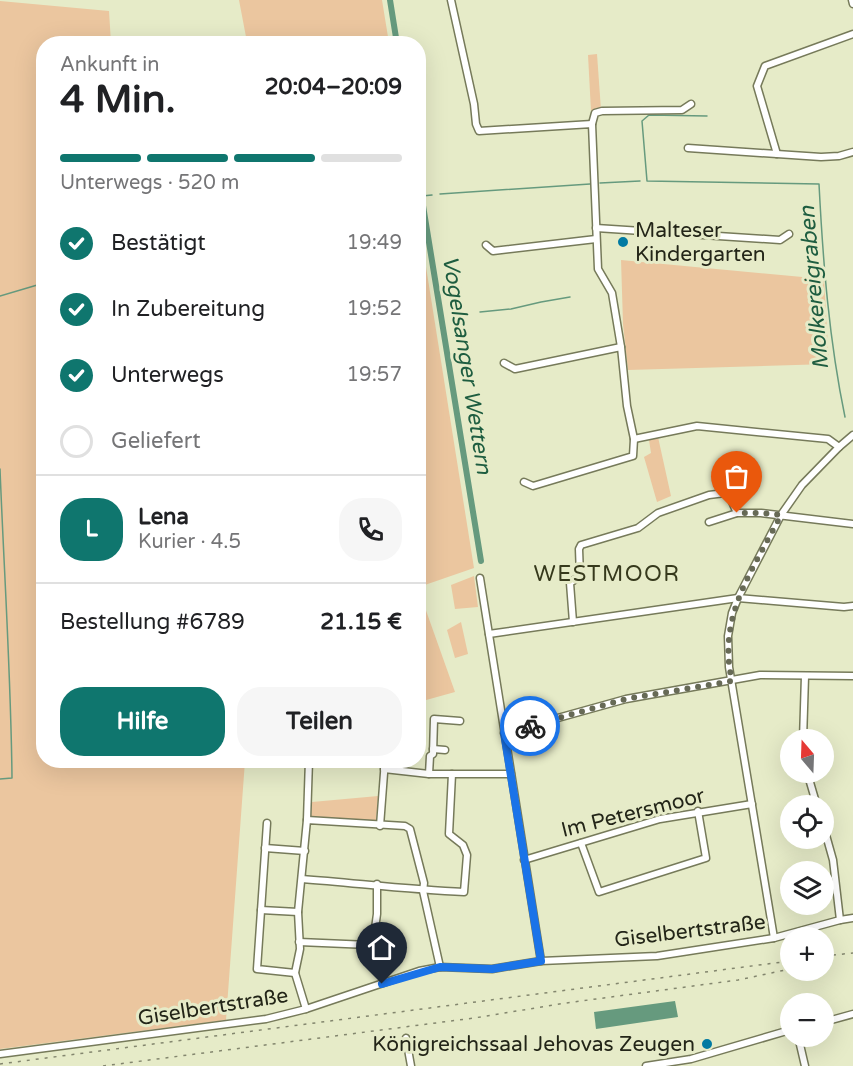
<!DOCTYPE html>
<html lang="de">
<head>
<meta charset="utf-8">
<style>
	body { margin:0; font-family:"Varela Round",sans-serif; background:#f6f6f6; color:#202124; height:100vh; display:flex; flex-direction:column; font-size:22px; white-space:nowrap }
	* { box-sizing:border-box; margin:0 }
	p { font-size:20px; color:#757577 }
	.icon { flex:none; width:33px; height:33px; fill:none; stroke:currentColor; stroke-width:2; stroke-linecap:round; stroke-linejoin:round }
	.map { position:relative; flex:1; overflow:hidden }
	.side { position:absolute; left:36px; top:36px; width:390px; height:732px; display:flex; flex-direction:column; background:#fff; border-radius:24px; box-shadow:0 6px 24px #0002 }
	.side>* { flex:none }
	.needle { width:39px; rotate:341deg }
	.buttons { position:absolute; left:780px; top:729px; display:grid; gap:12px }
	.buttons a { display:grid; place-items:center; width:54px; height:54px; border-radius:50%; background:#fff; box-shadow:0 6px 24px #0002; font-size:30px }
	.pin { position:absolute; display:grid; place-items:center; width:51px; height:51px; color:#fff; margin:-62px -26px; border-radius:50% 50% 50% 0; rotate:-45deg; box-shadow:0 0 6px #0007 }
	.pin .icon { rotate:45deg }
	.courier { position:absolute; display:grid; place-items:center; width:60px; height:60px; margin:-30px; border:4px solid #1a73e8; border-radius:50%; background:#fff; color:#222; box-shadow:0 2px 8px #0007 }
	.headline em { font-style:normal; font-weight:700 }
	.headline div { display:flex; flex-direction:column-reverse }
	.headline { display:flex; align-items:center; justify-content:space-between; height:102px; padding:0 24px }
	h1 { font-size:39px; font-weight:700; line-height:45px }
	.bar { display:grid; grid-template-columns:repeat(4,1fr); gap:9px 6px; align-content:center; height:72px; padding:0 24px }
	.bar i { height:8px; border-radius:4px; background:#e0e0e0 }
	.bar .current { background:#0f766e }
	.bar p { grid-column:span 4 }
	.line { display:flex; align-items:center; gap:15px; padding:0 24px; border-top:2px solid #e0e0e0 }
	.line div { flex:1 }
	.round { display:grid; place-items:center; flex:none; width:63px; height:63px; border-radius:24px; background:#f6f6f6 }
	ol { padding:0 24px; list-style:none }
	li { display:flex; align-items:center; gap:18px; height:66px }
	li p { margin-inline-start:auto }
	li .icon { padding:6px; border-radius:50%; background:#0f766e; color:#fff; stroke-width:4 }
	li:last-child { color:#757577 }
	li i { width:33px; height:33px; border:3px solid #e0e0e0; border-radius:50% }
	.cta { display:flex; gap:12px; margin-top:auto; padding:12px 24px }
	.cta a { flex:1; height:69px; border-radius:24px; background:#0f766e; color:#fff; font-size:24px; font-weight:700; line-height:69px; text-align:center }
	.cta a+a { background:#f6f6f6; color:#202124 }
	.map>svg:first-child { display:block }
</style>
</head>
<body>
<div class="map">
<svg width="853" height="1066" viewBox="0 0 853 1066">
	<rect width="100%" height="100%" fill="#e6ebc8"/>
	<!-- green -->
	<g fill="#ebc69f">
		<polygon points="239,0 382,0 389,43 241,43 247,42"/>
		<polygon points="0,1 109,11 111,43 44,44 44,760 245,761 226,1020 0,1049"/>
		<polygon points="597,54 601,110 591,111 588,55"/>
		<polygon points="419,223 474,568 419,587 418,587"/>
		<polygon points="621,260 824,279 829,364 628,370 623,324"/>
		<polygon points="658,437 671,496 657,502 644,457 651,453 649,440"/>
		<polygon points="474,576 478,607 455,609 451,585"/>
		<polygon points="418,588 455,692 419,702 418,702"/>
		<polygon points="461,622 468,654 455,658 447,630"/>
		<polygon points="378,796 376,822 311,818 312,802"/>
	</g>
	<!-- water -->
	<polygon fill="#669a7e" points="675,1001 678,1017 596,1029 594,1012"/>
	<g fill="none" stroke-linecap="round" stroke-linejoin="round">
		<!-- stream -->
		<g stroke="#669a7e" stroke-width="1.5">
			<path d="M707,116L649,115L642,121L647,181L819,184C823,262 829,340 845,417"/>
			<polyline points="600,183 640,181"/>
			<polyline points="440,194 590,184"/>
			<polyline points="422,196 432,195"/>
			<polyline points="0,296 44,283"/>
			<polyline points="480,312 511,309 541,302 570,297"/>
			<path d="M0,469C4,572 11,675 12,778L0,779"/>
		</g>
		<!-- canal -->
		<g stroke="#669a7e" stroke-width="6">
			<polyline points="390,0 397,44"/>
			<polyline points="418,175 481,561"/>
		</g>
		<!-- minor casing -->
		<g stroke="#767a5a" stroke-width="9">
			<g id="minor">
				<polyline points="451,0 474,104 476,124 479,131 592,124 598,269 612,293 621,347 627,406 634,439 697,426 828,439 839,447"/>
				<polyline points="852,0 853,4"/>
				<polyline points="592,124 595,113 602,111 682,110 691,104"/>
				<polyline points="688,148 821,157 839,156 853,152"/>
				<polyline points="777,154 757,86 765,66 853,34"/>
				<polyline points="596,228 780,240 789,234"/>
				<polyline points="486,245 493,251 596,239"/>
				<polyline points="504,363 515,369 621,347"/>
				<polyline points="524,482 533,486 633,456 634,439"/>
				<polyline points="709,522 737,513 761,513 853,524"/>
				<polyline points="480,578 541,961"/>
				<polyline points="573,622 570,583 580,576 579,549 581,545 638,528 658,513 709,495 725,493 729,495 737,513"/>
				<polyline points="489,634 738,598 844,607 853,606"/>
				<polyline points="504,733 626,699 760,675 853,676"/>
				<polyline points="803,740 805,676"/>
				<polyline points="433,749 445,750"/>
				<polyline points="384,769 429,774 511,774"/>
				<polyline points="807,772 817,806"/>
				<polyline points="429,774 430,756 433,754 434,719 460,721"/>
				<polyline points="307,820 309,760"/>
				<polyline points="267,823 257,969 295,973"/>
				<polyline points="380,826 385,760"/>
				<polyline points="824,828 833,860 840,920"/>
				<polyline points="581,843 599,892 706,858 698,811"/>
				<polyline points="265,848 305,851"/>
				<polyline points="524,860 660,819 752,804"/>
				<path d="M302,879C356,883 410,890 464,892L467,855L463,845L449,834L452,774"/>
				<polyline points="261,910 298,912"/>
				<polyline points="774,938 729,667 728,636 732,613 738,598 781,515 802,485 839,447 853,435"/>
				<polyline points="299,942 369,945 373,943 377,914 377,884"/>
				<polyline points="306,1009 295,973 300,949 298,912 307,820 405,826 410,829 424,883 423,891 440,967"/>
				<polyline points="824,1022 853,1014"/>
				<polyline points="798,1036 805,1066"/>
				<polyline points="406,1038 411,1066"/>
				<polyline points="0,1054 266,1019 306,1009 419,971 440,967 492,969 541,961 657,956 774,938 840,920 853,918"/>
				<polyline points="646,1066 691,1059 790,1030"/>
			</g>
		</g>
		<!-- minor -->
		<use href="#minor" stroke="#fff" stroke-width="6"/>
		<!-- rail -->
		<g stroke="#83866e" stroke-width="1.5" stroke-dasharray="3 6" stroke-linecap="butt">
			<polyline points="824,956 853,953"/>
			<polyline points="0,1064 790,961"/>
			<polyline points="103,1066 474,1018 566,1003 738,980 790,969"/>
		</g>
	</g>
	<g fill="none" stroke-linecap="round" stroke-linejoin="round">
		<!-- done -->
		<path stroke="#676a56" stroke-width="6" stroke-dasharray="0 10.8" d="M530,726L626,699L732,681C717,616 753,570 781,515L762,513H737"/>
		<!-- route -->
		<polyline stroke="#1a73e8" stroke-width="8" points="382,984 440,967 492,969 541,961 504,733 530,726"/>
	</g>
	<!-- markers -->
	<g fill="#017aa2" stroke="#e6ebc8" stroke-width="2">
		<circle cx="623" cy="242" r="6"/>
		<circle cx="707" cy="1044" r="6"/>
	</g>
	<g text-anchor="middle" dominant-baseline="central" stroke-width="6" stroke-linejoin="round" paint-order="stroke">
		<!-- poi labels -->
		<g font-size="21" fill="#232518" stroke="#e6ebc8" text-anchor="start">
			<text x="635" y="230">Malteser<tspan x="635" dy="24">Kindergarten</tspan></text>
			<text x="695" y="1044" text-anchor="end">Königreichssaal Jehovas Zeugen</text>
		</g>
		<!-- street labels -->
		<g font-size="21" fill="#232518" stroke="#e6ebc8">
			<text transform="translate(633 813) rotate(-14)">Im Petersmoor</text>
			<text transform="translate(690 931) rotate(-7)">Giselbertstraße</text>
			<text transform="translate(213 1007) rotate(-9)">Giselbertstraße</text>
		</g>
		<!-- water labels -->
		<g font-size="22" font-style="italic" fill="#1e5d40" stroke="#e6ebc8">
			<text transform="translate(814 288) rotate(-95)">Molkereigraben</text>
			<text transform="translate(467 365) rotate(81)">Vogelsanger Wettern</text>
		</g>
		<!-- neighbourhood labels -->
		<g font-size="22" letter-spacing="1.5" fill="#36391c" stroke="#e6ebc8">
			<text x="607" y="574">WESTMOOR</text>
		</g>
	</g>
</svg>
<div class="buttons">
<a><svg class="needle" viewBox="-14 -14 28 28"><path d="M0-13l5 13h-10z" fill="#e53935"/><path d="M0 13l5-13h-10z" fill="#757577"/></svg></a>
<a><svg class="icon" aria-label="locate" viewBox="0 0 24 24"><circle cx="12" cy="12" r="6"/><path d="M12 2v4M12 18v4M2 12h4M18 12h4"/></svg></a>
<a><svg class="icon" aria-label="layers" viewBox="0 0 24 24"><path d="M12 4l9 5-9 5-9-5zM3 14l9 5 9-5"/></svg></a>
<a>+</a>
<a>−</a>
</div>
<div class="pin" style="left:737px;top:513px;background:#ea580c"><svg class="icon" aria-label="bag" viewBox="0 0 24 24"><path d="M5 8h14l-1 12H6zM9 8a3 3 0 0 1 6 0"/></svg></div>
<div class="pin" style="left:382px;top:984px;background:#1f2937"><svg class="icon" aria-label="home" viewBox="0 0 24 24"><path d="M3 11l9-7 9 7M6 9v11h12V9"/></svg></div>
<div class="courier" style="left:530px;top:726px"><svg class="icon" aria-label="bike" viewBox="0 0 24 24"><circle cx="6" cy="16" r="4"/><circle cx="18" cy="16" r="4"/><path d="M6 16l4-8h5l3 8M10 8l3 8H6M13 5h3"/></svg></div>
<section class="side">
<div class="headline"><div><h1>4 Min.</h1><p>Ankunft in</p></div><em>20:04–20:09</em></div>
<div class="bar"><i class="current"></i><i class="current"></i><i class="current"></i><i></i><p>Unterwegs · 520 m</p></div>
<ol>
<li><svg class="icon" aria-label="check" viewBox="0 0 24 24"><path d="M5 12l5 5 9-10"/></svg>Bestätigt<p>19:49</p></li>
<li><svg class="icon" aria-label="check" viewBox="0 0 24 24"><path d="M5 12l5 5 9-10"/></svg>In Zubereitung<p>19:52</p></li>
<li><svg class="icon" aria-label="check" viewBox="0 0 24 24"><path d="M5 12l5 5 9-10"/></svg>Unterwegs<p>19:57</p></li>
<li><i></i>Geliefert</li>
</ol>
<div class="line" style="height:108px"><b class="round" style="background:#0f766e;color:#fff">L</b><div><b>Lena</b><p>Kurier · 4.5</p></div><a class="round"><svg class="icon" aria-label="phone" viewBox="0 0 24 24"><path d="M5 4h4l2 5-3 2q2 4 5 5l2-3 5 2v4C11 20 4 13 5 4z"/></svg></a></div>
<div class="line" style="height:78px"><div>Bestellung #6789</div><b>21.15 €</b></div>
<div class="cta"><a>Hilfe</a><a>Teilen</a></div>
</section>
</div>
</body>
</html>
